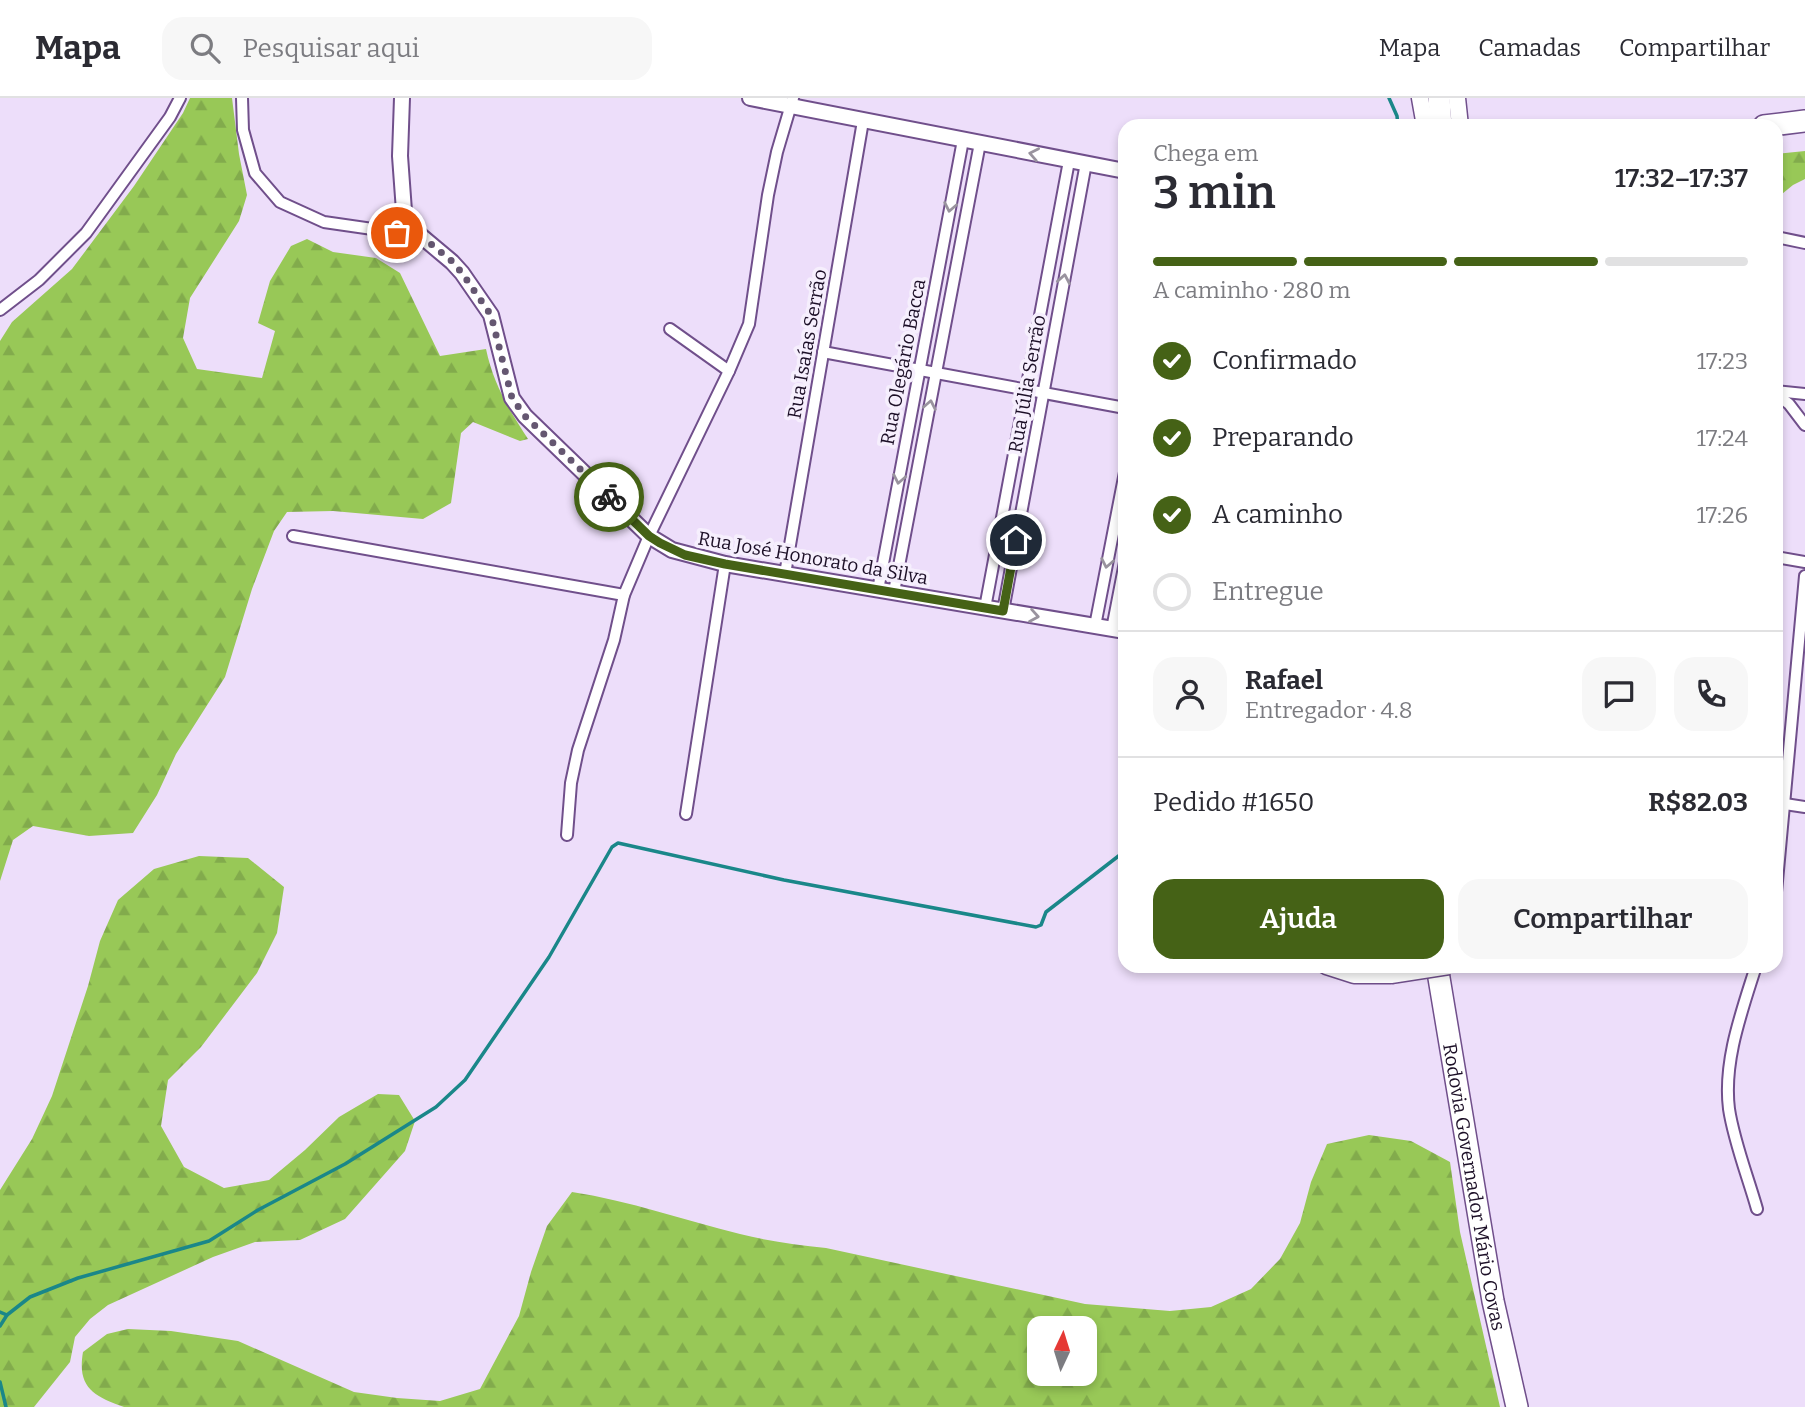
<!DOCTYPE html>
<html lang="pt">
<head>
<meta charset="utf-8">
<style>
	body { margin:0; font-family:Bitter,serif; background:#f7f7f7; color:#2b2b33; height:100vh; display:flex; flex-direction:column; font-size:26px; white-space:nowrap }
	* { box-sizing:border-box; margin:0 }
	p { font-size:23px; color:#7c7c81 }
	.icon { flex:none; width:38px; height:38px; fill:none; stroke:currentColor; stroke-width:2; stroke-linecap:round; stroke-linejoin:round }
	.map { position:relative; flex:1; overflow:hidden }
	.panel { position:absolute; left:1118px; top:21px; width:665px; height:854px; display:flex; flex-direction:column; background:#fff; border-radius:21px; box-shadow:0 4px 10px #0003 }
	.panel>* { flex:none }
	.needle { width:46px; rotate:4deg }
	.controls { position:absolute; left:1027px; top:1218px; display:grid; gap:14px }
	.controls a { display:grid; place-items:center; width:70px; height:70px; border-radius:14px; background:#fff; box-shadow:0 4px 10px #0003; font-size:35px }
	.pin { position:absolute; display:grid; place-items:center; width:60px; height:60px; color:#fff; margin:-30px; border:4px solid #fff; border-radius:50%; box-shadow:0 2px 7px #0007 }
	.courier { position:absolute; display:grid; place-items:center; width:70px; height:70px; margin:-35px; border:5px solid #456216; border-radius:50%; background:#fff; color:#222; box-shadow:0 2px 9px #0007 }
	.head em { font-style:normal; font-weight:600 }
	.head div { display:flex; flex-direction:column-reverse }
	.head { display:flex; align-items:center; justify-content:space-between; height:119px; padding:0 35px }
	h1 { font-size:46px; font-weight:600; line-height:52px }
	.bar { display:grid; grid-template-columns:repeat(4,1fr); gap:10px 7px; align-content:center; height:84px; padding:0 35px }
	.bar i { height:9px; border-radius:5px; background:#e1e1e2 }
	.bar .current { background:#456216 }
	.bar p { grid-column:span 4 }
	.line { display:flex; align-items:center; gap:18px; padding:0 35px; border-top:2px solid #e1e1e2 }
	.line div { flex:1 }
	.round { display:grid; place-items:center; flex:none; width:74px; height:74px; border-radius:21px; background:#f7f7f7 }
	ol { padding:0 35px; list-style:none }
	li { display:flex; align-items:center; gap:21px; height:77px }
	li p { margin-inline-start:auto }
	li .icon { padding:7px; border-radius:50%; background:#456216; color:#fff; stroke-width:4 }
	li:last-child { color:#7c7c81 }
	li i { width:38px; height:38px; border:4px solid #e1e1e2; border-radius:50% }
	.cta { display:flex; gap:14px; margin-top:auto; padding:14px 35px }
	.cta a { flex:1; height:80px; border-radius:21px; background:#456216; color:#fff; font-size:28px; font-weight:600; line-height:80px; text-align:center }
	.cta a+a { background:#f7f7f7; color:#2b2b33 }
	header { display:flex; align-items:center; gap:42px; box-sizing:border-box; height:98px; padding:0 35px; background:#fff; border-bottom:2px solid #e1e1e2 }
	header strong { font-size:33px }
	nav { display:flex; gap:38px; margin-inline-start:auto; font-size:24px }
	.search { width:490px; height:63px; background:#f7f7f7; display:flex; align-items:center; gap:18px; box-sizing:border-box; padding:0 24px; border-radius:21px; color:#7c7c81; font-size:26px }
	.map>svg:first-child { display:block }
</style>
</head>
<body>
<header>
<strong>Mapa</strong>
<div class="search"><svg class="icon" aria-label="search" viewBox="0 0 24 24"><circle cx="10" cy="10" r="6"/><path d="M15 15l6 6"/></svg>Pesquisar aqui</div>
<nav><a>Mapa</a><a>Camadas</a><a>Compartilhar</a></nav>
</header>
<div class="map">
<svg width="1805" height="1309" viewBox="0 0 1805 1309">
	<defs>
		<pattern id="forest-firs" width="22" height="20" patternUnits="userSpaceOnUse" patternTransform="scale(1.75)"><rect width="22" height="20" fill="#98c857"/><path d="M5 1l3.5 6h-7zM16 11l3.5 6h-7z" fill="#82ab4c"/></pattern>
	</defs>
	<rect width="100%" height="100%" fill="#eddefa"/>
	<!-- forest -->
	<g fill="url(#forest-firs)" fill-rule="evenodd">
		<path d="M190,0H232L239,56L247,97L239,123L190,200L183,240L197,271L262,280L275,233L258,225L270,183L291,148L307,141L333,154L376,160L400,175L440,258L486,251C493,285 509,312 528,341L520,343L473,324L461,335L451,405L423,421L333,413L287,414L274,433L252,491L225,579L176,656L157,697L133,735L89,738L33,728L13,742L0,783V243L12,224L72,171L134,88L183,15Z"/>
		<polygon points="1805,53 1805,81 1793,87 1776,101 1776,56"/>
		<polygon points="199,758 248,760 284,789 277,835 257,875 201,949 168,982 161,1028 184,1069 224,1090 269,1082 305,1052 339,1019 378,996 399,997 415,1023 405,1053 345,1121 300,1142 255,1144 213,1159 108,1207 90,1221 75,1239 70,1264 34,1309 0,1309 0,1092 32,1041 52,998 88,888 100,843 118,802 154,771"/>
		<path d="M1369,1037L1411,1043L1450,1064L1460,1134L1500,1309H124C93,1298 77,1289 83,1254L107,1236L128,1231L171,1233L238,1243L354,1294L397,1300L440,1303L480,1291L519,1218L531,1174L547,1128L572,1094C631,1103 683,1122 740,1136C768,1143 797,1147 826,1150L1085,1206L1170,1213L1211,1209L1251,1191L1280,1161L1300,1125L1311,1084L1327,1046ZM1085,1230V1276H1040V1230Z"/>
	</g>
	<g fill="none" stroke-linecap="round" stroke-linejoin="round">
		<!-- stream -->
		<g stroke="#1a8789" stroke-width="3.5">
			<polyline points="1389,0 1397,18 1398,28"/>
			<polyline points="0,1214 7,1217"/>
			<polyline points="0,1228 7,1217 30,1199 78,1180 209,1143 258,1112 345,1066 436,1009 465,982 549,859 612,749 618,745 784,782 1036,829 1041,827 1046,814 1125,753"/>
			<polyline points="0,1284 6,1309"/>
		</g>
		<!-- minor casing -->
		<g stroke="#704f8b" stroke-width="14">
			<g id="minor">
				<polyline points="242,0 243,32 255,75 280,104 324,124 421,138"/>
				<polyline points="1776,139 1805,145"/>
				<polyline points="0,212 39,182 86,135 170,19 180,0"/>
				<polyline points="670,231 729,273"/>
				<polyline points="823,254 1125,310"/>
				<polyline points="1776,293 1805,296"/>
				<polyline points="1776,296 1789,306 1805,327"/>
				<polyline points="293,438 624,497"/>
				<polyline points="1776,459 1805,464"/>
				<polyline points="785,476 863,23"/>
				<polyline points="878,492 963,42"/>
				<polyline points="894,494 980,45"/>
				<polyline points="985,510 1069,63"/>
				<polyline points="1003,513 1086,65"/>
				<polyline points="1095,528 1125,374"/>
				<polyline points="1112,531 1125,464"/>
				<polyline points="1785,706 1805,709"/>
				<polyline points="686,716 725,466"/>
				<polyline points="567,737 571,685 578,652 614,542 624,497 649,438 729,273 749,226 768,97 777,54 793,0"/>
				<polyline points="1776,794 1805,478"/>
				<path d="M1756,868C1742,913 1723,963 1729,1011C1734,1044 1748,1079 1757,1111"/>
			</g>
		</g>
		<!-- tertiary casing -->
		<g stroke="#704f8b" stroke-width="18">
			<g id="tertiary">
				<polyline points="402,0 400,58 404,113 409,124 421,138 452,164 462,175 491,217 512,300 525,318 649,438 672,452 725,466 1125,533"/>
				<polyline points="750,0 1125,73"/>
			</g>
		</g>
		<!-- secondary casing -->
		<g stroke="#704f8b" stroke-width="19">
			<g id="secondary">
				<polyline points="1420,0 1425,28"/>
				<polyline points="1457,0 1460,28"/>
				<polyline points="1326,868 1354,877 1391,877"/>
			</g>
		</g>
		<!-- motorway casing -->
		<g stroke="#704f8b" stroke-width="24">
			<g id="motorway">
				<polyline points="1439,0 1441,28"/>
				<polyline points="1764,28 1805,23"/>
				<path id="s1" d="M1437,868L1493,1203L1517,1309"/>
			</g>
		</g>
		<!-- minor -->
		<use href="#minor" stroke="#fff" stroke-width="10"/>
		<!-- tertiary -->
		<use href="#tertiary" stroke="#fff" stroke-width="14"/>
		<!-- secondary -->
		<use href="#secondary" stroke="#fff" stroke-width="16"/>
		<!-- motorway -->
		<use href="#motorway" stroke="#fff" stroke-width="21"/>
		<!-- secondary-bridge casing -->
		<g stroke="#704f8b" stroke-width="19" stroke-linecap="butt">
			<polyline id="secondary-bridge" points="1391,877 1449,868"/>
		</g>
		<!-- secondary-bridge -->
		<use href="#secondary-bridge" stroke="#fff" stroke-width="16"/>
	</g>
	<!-- one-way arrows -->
	<defs><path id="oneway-chevron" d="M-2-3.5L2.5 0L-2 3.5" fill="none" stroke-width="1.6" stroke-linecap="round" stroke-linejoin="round" transform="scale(1.75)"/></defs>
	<g stroke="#99939e">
		<use href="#oneway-chevron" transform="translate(1034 56) rotate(-169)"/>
		<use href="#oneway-chevron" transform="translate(950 109) rotate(101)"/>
		<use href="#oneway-chevron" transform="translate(1064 181) rotate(-80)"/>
		<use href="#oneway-chevron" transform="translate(930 307) rotate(-79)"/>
		<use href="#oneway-chevron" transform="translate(899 381) rotate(101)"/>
		<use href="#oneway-chevron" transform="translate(1107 465) rotate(101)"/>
		<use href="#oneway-chevron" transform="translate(1034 518) rotate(10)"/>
	</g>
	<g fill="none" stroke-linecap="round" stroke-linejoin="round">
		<!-- done -->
		<polyline stroke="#655771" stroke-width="7" stroke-dasharray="0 12.6" points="397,135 421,138 453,164 462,175 491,217 512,300 525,318 609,399"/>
		<!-- route -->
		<polyline stroke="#456216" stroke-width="9" points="609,399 649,438 660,445 685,457 725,466 1003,513 1016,442"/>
	</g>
	<g text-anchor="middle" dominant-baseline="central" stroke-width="7" stroke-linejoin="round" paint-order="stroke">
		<!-- street labels -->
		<g font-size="19" fill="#1c0f27" stroke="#f6effd">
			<text transform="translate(807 246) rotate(-80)">Rua Isaías Serrão</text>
			<text transform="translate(903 264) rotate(-79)">Rua Olegário Bacca</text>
			<text transform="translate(1027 286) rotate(-80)">Rua Júlia Serrão</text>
			<text transform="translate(813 460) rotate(10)">Rua José Honorato da Silva</text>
			<text stroke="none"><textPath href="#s1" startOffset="224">Rodovia Governador Mário Covas</textPath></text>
		</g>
	</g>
</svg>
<div class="controls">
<a><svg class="needle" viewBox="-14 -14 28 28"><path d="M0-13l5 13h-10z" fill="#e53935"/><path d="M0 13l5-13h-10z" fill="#7c7c81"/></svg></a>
</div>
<div class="pin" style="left:397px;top:135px;background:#ea580c"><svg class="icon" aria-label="bag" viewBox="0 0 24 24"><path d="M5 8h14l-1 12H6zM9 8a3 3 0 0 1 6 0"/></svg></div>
<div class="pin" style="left:1016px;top:442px;background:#1f2937"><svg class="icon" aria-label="home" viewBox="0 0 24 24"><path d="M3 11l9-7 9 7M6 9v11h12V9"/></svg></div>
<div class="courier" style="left:609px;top:399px"><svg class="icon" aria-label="bike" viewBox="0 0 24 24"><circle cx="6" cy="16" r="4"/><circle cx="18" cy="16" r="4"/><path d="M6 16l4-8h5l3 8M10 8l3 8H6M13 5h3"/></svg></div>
<section class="panel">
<div class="head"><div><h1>3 min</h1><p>Chega em</p></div><em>17:32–17:37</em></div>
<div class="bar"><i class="current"></i><i class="current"></i><i class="current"></i><i></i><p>A caminho · 280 m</p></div>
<ol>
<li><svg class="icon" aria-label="check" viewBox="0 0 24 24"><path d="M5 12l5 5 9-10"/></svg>Confirmado<p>17:23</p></li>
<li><svg class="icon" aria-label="check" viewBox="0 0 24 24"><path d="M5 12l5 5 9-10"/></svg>Preparando<p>17:24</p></li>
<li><svg class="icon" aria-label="check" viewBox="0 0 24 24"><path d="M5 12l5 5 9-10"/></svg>A caminho<p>17:26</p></li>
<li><i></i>Entregue</li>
</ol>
<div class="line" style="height:126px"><a class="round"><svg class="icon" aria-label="person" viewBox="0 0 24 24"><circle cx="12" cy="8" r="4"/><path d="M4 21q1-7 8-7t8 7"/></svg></a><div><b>Rafael</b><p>Entregador · 4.8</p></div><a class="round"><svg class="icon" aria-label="chat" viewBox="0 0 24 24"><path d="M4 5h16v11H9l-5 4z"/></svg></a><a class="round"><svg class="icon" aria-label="phone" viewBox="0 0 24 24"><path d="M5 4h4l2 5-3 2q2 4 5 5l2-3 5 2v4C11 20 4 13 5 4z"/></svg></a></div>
<div class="line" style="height:91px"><div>Pedido #1650</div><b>R$82.03</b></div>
<div class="cta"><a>Ajuda</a><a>Compartilhar</a></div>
</section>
</div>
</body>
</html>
